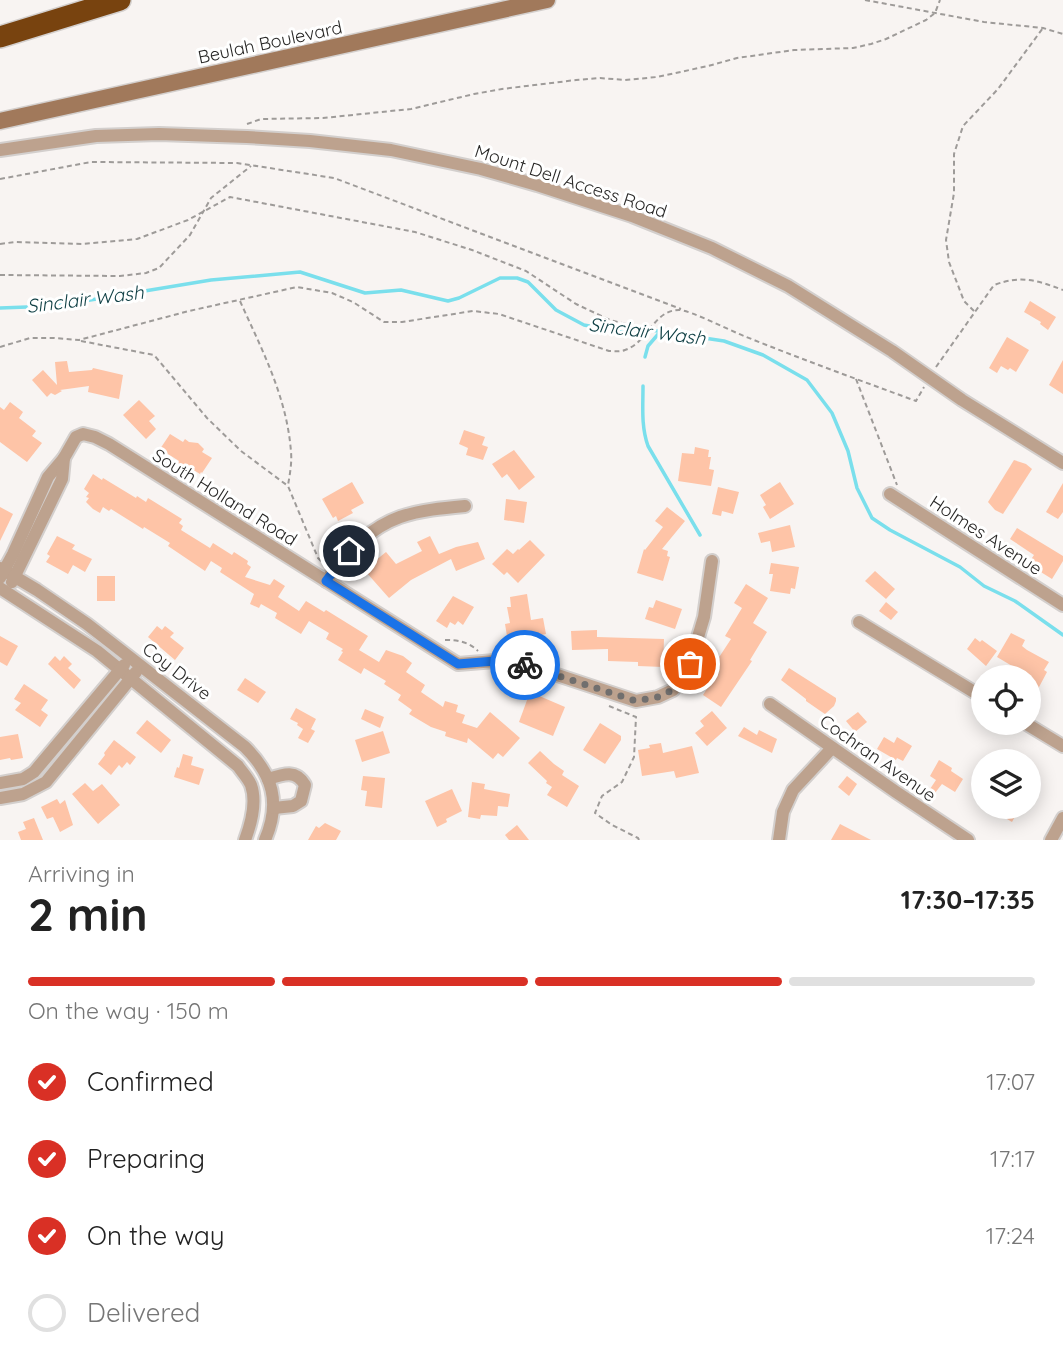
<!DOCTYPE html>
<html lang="en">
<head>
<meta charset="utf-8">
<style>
	body { margin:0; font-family:Quicksand,sans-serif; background:#f2f2f2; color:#222; height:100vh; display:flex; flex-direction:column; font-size:26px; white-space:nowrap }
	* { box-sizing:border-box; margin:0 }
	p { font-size:23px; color:#767676 }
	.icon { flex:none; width:38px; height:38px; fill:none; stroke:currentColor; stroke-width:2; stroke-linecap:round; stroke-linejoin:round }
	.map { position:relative; height:840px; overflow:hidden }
	.sheet { display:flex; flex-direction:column; background:#fff; flex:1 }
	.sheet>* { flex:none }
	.tools { position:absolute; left:971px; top:665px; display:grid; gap:14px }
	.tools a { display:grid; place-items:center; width:70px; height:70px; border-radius:50%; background:#fff; box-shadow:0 4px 18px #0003; font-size:35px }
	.pin { position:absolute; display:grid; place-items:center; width:60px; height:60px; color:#fff; margin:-30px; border:4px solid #fff; border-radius:50%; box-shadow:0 2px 7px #0007 }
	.courier { position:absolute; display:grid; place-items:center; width:70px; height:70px; margin:-35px; border:5px solid #1a73e8; border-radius:50%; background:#fff; color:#222; box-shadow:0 2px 9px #0007 }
	.headline em { font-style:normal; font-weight:800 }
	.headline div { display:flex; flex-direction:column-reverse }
	.headline { display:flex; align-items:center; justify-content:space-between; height:119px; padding:0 28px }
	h1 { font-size:46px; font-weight:800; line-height:52px }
	.bar { display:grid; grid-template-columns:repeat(4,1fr); gap:10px 7px; align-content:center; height:84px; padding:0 28px }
	.bar i { height:9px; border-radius:5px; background:#e0e0e0 }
	.bar .active { background:#d93025 }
	.bar p { grid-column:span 4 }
	ol { padding:0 28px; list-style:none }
	li { display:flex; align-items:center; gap:21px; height:77px }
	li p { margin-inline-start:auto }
	li .icon { padding:7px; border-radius:50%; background:#d93025; color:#fff; stroke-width:4 }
	li:last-child { color:#767676 }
	li i { width:38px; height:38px; border:4px solid #e0e0e0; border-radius:50% }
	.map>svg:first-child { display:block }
</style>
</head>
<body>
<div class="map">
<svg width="1063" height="840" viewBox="0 0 1063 840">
	<rect width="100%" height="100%" fill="#f8f4f2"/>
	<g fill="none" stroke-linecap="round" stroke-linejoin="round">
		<!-- stream -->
		<g stroke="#7adfec" stroke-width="3.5">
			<polyline points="0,308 54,306 211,280 300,272 365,293 401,290 448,301 459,298 500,278 517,278 528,282 556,310 584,325 621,332 651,330 724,341 763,355 807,380 832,413 848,451 857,488 872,518 890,530 960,567 984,586 1015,601 1063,635"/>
			<polyline points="645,357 648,346 660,332"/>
			<path d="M643,386C643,407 641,426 648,446L700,535"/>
		</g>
	</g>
	<!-- building -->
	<g fill="#fec4a7">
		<polygon points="1030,301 1056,317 1048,330 1040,324 1041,322 1024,312"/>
		<polygon points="1007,337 1029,350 1016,372 1010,368 1008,370 1001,366 997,373 989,368"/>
		<polygon points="1063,360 1063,394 1049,385"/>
		<polygon points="67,361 69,372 92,370 93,368 123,375 119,399 88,392 89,386 60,390 62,391 55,395 51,393 47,397 32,380 43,370 57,385 55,362"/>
		<polygon points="139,400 155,416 149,421 156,429 146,439 123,415"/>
		<polygon points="10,402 23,412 19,418 36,431 32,436 42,443 27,462 0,442 0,407 4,410"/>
		<polygon points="464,430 485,437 482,445 488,447 483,460 466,455 468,448 459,444"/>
		<polygon points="170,434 183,442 185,439 189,442 198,443 204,449 202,452 212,458 202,473 201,472 200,474 187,466 185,469 178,464 179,461 160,449"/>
		<polygon points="695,447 709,450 708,457 711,457 709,469 714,470 711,486 678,481 682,453 694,454"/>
		<polygon points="514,450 535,477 519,490 507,474 502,478 492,464"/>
		<polygon points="1014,460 1026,464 1032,469 1003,514 995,510 988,502"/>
		<polygon points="93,474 102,480 103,478 136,498 137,496 146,502 148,498 182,519 179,523 183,526 181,530 210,548 213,543 232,555 234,552 248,561 247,564 251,567 245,577 270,585 274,579 285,586 278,597 299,611 306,601 324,612 326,610 368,636 359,650 379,662 386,650 403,656 412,663 406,672 425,685 421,692 443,707 445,701 458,705 456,712 465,715 462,723 477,728 490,712 520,738 503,757 498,753 493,759 468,738 467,743 445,736 446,732 431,727 409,714 412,710 398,700 401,695 384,684 386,681 364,668 361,674 338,660 343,652 341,651 343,649 326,639 329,633 309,621 301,634 275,618 277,613 261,604 259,608 250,604 254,594 220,572 222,568 211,561 205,571 168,546 170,543 144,527 143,529 111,509 109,511 103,507 100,513 93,509 86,502 89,498 86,497 89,493 84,489"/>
		<polygon points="352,482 364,503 351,510 353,513 338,521 336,516 333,518 322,499"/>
		<polygon points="780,482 794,504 770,519 763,507 766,505 760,495"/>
		<polygon points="1063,483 1063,512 1058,519 1046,512"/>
		<polygon points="718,487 739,492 733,514 722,511 721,516 712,514"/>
		<polygon points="506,499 527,502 524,523 504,520"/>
		<polygon points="0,507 13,514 0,541"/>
		<polygon points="667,507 685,521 662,549 668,551 667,556 670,557 663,581 637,573 644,549 645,550 663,527 655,521"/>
		<polygon points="790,525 795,547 772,552 770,541 761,543 758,533"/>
		<polygon points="1017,528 1063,556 1063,561 1052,579 1028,564 1034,555 1010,539"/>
		<polygon points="57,536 75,545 72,549 92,559 85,572 73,565 68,574 46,562 50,556 47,554"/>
		<polygon points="430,536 439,554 456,547 478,542 485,559 456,571 451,559 411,580 389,598 366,572 376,563 375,561 386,552 396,564 422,551 417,542"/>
		<polygon points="530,540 545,555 518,583 507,572 504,575 492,564 507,549 513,554 518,549 519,550"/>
		<polygon points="771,563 799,567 795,589 791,588 790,594 770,591 773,574 769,574"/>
		<polygon points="875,571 895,589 886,599 865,581"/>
		<rect x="97" y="576" width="18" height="25"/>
		<polygon points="746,584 768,598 753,623 767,632 750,660 752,661 721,707 703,695 720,668 714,665 731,639 725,636 742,608 734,603"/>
		<polygon points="527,594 531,620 543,618 546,634 510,641 509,635 507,636 505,624 510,623 507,607 511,607 510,597"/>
		<polygon points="453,596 474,607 463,625 458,621 455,625 450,622 447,628 436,621"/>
		<polygon points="656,600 682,609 675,629 645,619 649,607 653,608"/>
		<polygon points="886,602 898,612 891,620 879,611"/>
		<polygon points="157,626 162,630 165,626 174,633 170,637 184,648 175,660 148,637"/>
		<polygon points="597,630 597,637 664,639 663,667 638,666 638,662 608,661 608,649 572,650 571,631"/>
		<polygon points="1011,633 1025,640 1022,646 1027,650 1049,662 1044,670 1047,672 1029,706 1029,677 1021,677 1024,673 997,657"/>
		<polygon points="0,636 18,646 7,666 0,662"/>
		<polygon points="975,638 980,642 982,640 997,651 986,666 967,649"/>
		<polygon points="55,656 60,661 64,656 72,664 68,668 81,680 74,689 48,664"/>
		<polygon points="789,668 836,698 836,701 834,706 825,714 819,710 806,701 806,699 781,680"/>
		<polygon points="245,678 266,692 258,703 237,690"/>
		<polygon points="24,684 48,700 41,710 48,715 40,727 15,710 21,703 14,699"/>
		<polygon points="530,692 565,707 553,736 519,722"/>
		<polygon points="296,708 316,719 311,729 315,731 308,743 298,738 303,729 297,725 298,723 290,719"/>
		<polygon points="365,709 384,717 380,728 361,719"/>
		<polygon points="712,711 727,728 707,746 695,733 704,726 700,721"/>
		<polygon points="858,712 867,722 855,732 846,721"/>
		<polygon points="147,720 171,740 161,753 136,733"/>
		<polygon points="600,723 621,736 621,740 605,764 583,750"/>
		<polygon points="744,727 757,735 759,730 777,739 772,753 738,736"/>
		<polygon points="383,731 390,753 362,762 355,740"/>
		<polygon points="18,734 23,758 11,760 10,758 0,760 0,737"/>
		<polygon points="884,737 894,743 897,737 912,746 903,761 897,758 896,760 877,749"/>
		<polygon points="114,740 136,757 130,765 127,762 122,768 119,765 111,775 98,764 105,755 104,753"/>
		<polygon points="661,743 663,753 692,746 699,773 676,778 674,771 642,776 638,750 650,748 649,745"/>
		<polygon points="540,751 554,764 564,771 562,775 579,786 567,807 547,795 552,787 546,783 547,781 528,763"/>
		<polygon points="183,754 193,757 191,765 204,769 199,785 174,777 177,767 179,768"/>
		<polygon points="939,760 952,768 951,771 963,779 955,792 942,784 931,798 926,795 936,780 930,776"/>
		<polygon points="363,776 385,778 382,808 365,806 367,791 361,790"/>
		<polygon points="847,776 857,784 849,796 838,787"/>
		<polygon points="472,782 485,784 484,789 510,794 508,807 498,806 497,816 481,815 480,819 468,817"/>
		<polygon points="85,783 93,791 102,784 120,805 98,824 72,794"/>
		<polygon points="452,789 462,811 446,819 447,822 437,827 425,801"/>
		<polygon points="57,799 60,804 65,800 73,825 60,832 53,817 47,819 41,807"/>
		<polygon points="987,807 1020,807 1012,822"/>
		<polygon points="34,818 43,840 21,840 18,832 26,829 23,822"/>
		<polygon points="325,823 341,831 336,840 308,840 316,826 319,828"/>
		<polygon points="840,824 871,840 831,840"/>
		<polygon points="517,825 529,840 509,840 505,835"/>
	</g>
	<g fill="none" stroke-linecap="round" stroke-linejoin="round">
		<!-- street casing -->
		<g stroke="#d3cfcd" stroke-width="16">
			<g id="street">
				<polyline points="0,150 96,136 159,134 247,137 310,141 391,150 481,169 537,185 632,216 712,248 788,286 892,351 962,400 1063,463"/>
				<polyline points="890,494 1063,605"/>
				<path d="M0,568L37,590L87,624L245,747C273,775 281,803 265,840"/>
				<polyline points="0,578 13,554 48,477 64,458 76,437 83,434 95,437 109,444 458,664 495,661 521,663 636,701 658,697 673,690 683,678 690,664 704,617 712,561"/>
				<path d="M326,581C344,555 369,528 400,517C421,510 443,508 465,506"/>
				<polyline points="12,582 62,479 64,458"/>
				<path d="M0,588L97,651L238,766C242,772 248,778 251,785C257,802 251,824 245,840"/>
				<polyline points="859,622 984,698"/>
				<polyline points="770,704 896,792 968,840"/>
				<polyline points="1025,723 1063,746"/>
				<path d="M268,779C283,774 296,769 305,785L301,801L293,806L274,808"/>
				<polyline points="0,783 23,779 34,772 124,665"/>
				<polyline points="0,798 23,794 46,782 136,672"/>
				<polyline points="779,840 783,812 793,790 832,748"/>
				<polyline points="1051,840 1063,818"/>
			</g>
		</g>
		<!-- secondary casing -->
		<g stroke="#d3cfcd" stroke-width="19">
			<polyline id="secondary" points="0,121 547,0"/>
		</g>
		<!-- highway casing -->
		<g stroke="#d3cfcd" stroke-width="24">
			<polyline id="highway" points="0,37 120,0"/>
		</g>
		<!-- path -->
		<g stroke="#9e9b99" stroke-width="2" stroke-dasharray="5 3.5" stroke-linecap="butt">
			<polyline points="865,0 984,22 1043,28 1063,34"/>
			<polyline points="247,124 261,119 323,118 411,109 474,94 502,89 576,80 600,78 625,80 657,77 708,66 737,58 794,50 853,48 871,44 886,39 926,20 935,13 940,0"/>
			<polyline points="0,179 91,162 237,163 334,178 681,309"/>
			<polyline points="0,244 15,242 82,244 137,239 188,220 230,197 415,232 472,250 526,271 576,304 610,320 650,330"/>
			<polyline points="0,275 120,276 146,273 159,268 190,235 211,198 251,166"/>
			<path d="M240,301C262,350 287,397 291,452C292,462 290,474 288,485"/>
			<polyline points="974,311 964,301 949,262 946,240 954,193 954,154 963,126 998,89 1043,28"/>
			<polyline points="81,341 154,355 207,418 241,451 288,486 318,558 323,563"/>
			<path d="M0,347L30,338H54L79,340L189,311L297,287L332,293L353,302L384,322H402L473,311L499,314L609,351C615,351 620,352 625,350C649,342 653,310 679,310C690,310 731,331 744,336C801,359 859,380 916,401L924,387"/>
			<path d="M936,367L994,285C1021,275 1036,280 1063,290"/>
			<polyline points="856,379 897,485"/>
			<path d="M445,640C458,640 469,642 478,651"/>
			<polyline points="609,706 636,717 634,757 622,782 602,796 595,813 612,825 638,838 639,840"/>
		</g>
		<!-- street -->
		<use href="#street" stroke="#bda28e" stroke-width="12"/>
		<!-- secondary -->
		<use href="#secondary" stroke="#a1795b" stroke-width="16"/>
		<!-- highway -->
		<use href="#highway" stroke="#78430f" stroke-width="21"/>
	</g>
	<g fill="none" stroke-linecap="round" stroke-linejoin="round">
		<!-- done -->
		<polyline stroke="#716f6e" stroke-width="7" stroke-dasharray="0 12.6" points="525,665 636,701 658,697 673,690 683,678 690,664"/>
		<!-- route -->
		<polyline stroke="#1a73e8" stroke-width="9" points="349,551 326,581 458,664 495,661 525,665"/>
	</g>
	<g text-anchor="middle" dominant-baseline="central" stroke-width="6" stroke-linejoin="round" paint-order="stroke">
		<!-- street labels -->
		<g font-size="18" fill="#292827" stroke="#fff">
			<text transform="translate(270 42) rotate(-12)">Beulah Boulevard</text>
			<text transform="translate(571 181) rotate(18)">Mount Dell Access Road</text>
			<text transform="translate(225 497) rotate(32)">South Holland Road</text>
			<text transform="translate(986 535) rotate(33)">Holmes Avenue</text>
			<text transform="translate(177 671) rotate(38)">Coy Drive</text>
			<text transform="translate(878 758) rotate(35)">Cochran Avenue</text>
		</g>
		<!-- water labels -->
		<g font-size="19" font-style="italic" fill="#114146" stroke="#fff">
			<text transform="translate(85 299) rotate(-7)">Sinclair Wash</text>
			<text transform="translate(647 331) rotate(7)">Sinclair Wash</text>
		</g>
	</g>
</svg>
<div class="tools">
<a><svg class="icon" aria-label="locate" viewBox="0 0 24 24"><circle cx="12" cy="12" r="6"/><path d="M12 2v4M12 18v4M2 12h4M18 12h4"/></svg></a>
<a><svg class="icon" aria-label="layers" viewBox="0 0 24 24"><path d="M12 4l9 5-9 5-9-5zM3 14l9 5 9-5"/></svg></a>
</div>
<div class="pin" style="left:690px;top:664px;background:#ea580c"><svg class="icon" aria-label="bag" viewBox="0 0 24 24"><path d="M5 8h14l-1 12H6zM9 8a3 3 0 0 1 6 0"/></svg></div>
<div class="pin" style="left:349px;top:551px;background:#1f2937"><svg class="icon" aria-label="home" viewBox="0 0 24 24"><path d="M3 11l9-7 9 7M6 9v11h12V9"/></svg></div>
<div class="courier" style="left:525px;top:665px"><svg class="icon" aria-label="bike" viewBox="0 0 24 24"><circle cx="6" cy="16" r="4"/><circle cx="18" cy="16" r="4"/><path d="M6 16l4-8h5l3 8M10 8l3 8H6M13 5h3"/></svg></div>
</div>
<section class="sheet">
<div class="headline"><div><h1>2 min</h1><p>Arriving in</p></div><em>17:30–17:35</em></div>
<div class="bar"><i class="active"></i><i class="active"></i><i class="active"></i><i></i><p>On the way · 150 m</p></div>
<ol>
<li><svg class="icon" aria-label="check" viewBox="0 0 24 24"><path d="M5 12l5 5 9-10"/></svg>Confirmed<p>17:07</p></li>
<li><svg class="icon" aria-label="check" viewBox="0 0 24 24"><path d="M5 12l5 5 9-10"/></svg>Preparing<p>17:17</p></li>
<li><svg class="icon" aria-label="check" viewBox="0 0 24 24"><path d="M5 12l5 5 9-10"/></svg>On the way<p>17:24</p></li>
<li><i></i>Delivered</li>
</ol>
</section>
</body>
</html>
